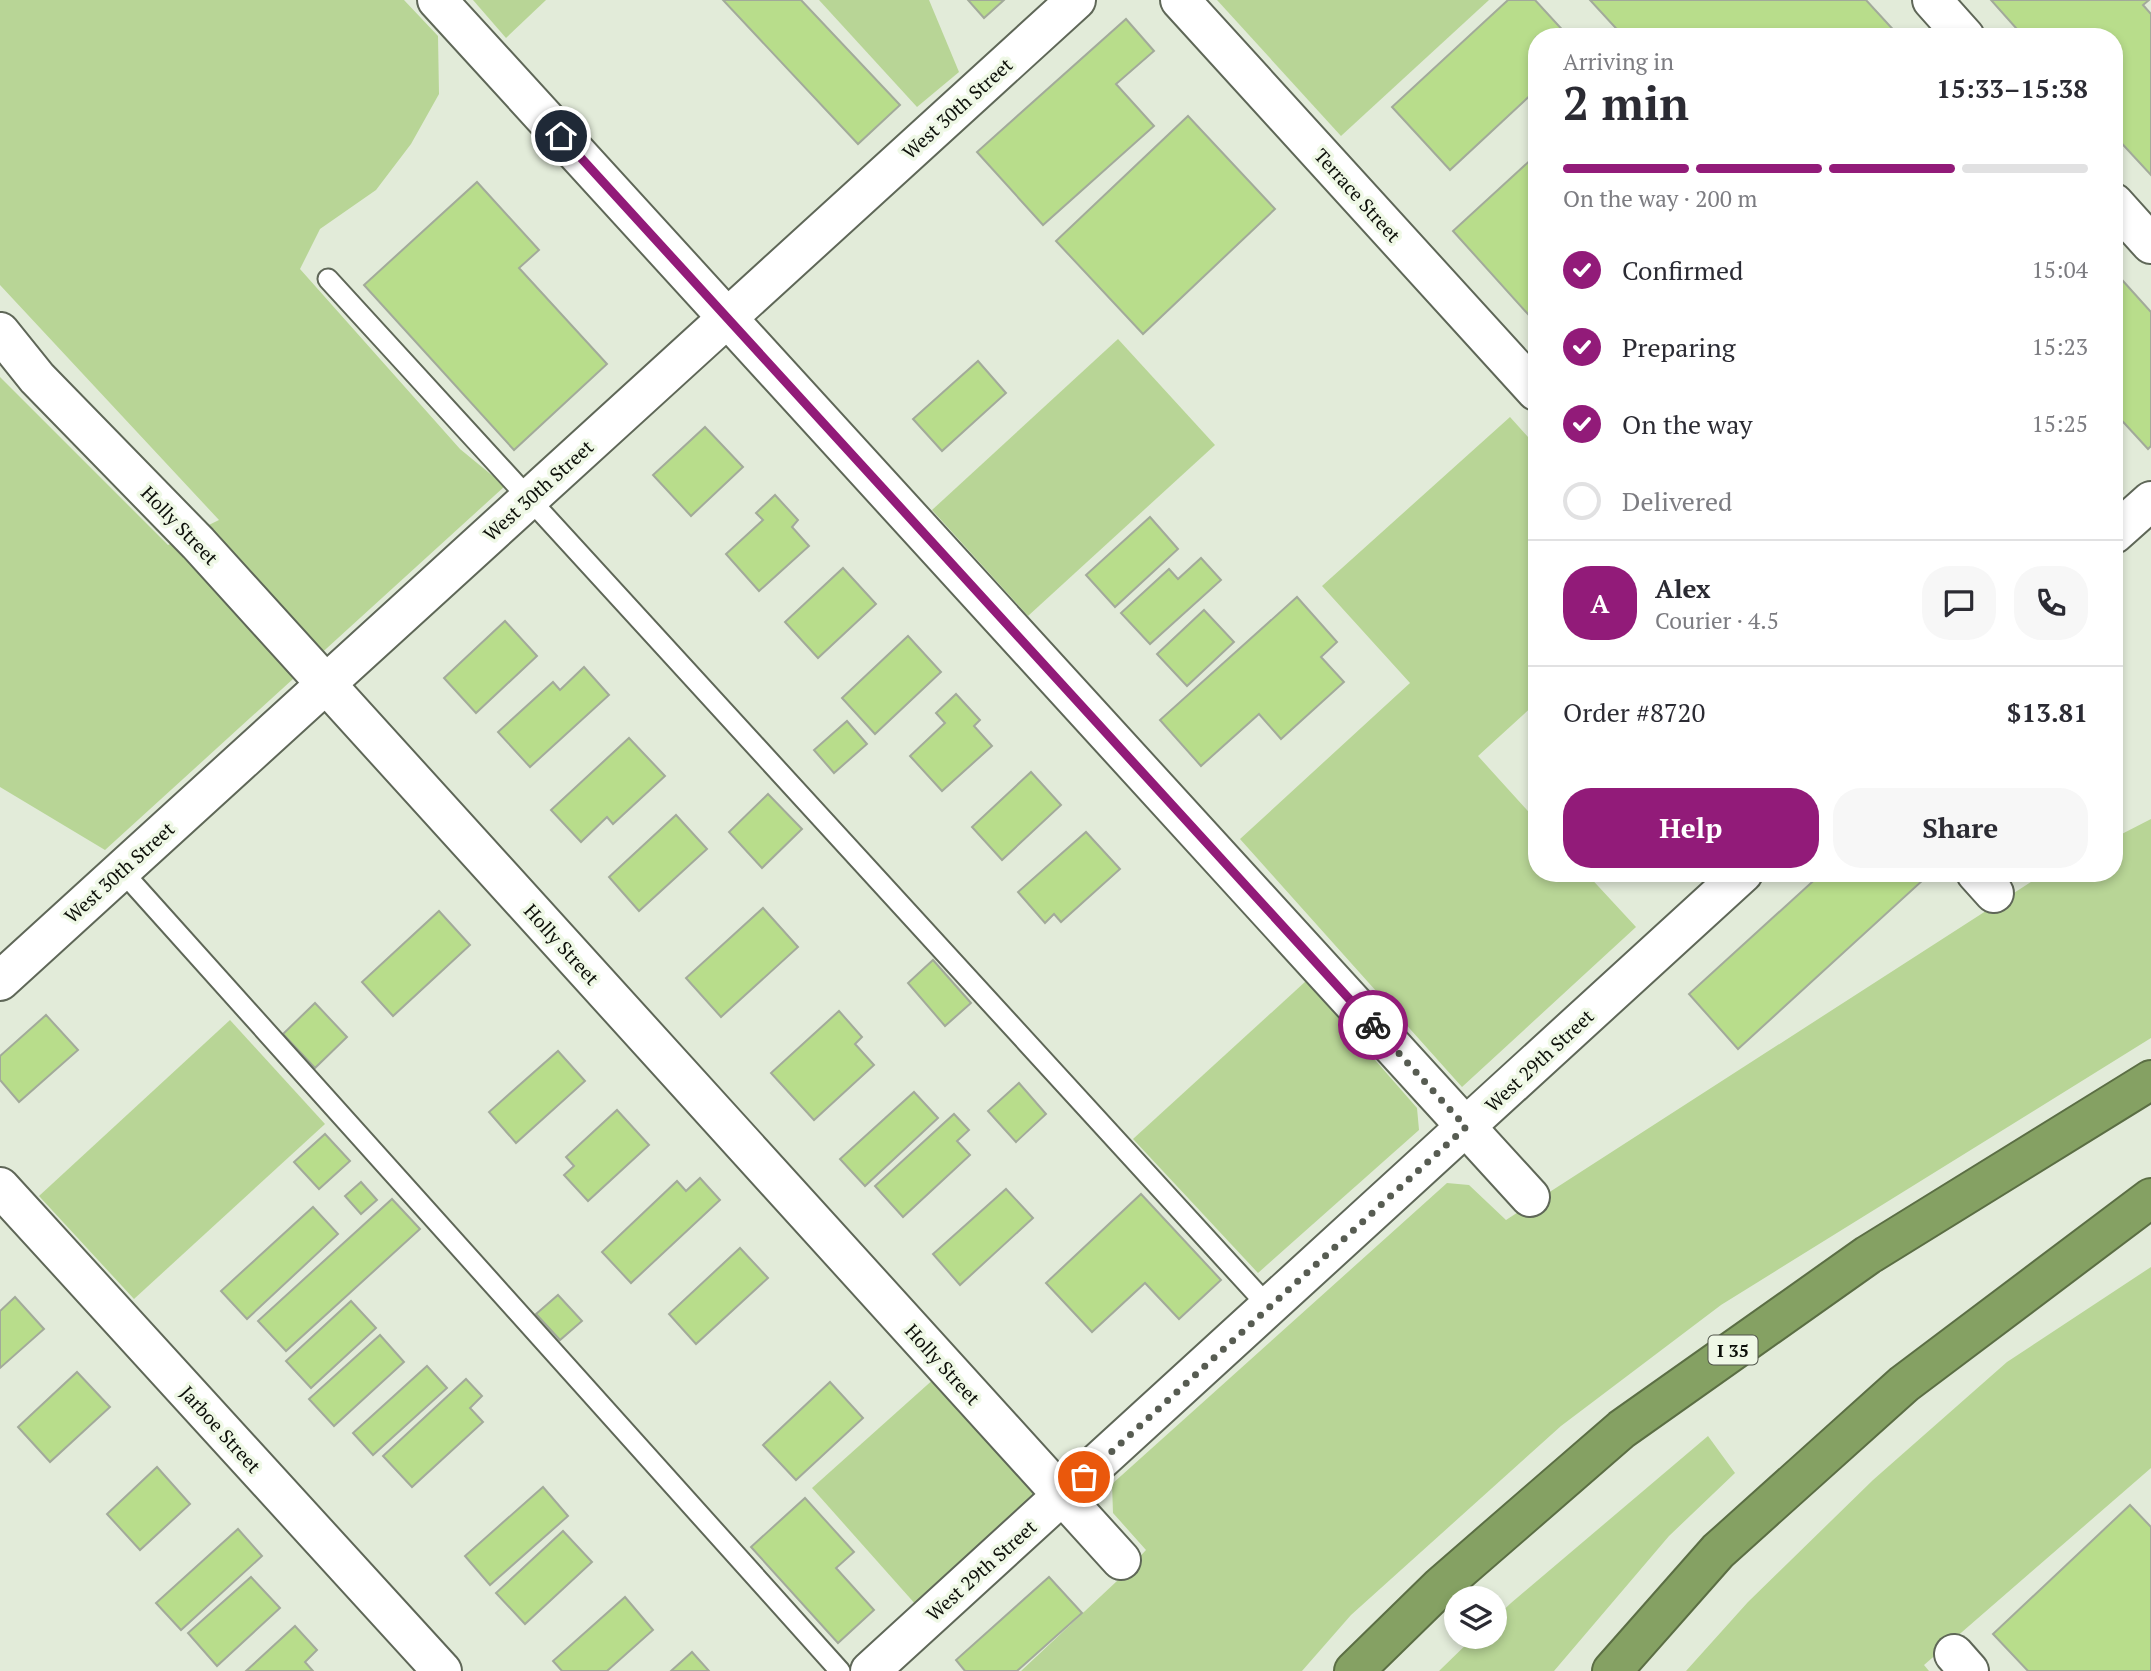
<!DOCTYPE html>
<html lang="en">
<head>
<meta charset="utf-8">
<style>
	body { margin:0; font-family:"PT Serif",serif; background:#f7f7f7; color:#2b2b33; height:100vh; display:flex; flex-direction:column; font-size:26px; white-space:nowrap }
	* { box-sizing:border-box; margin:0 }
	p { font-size:23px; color:#7c7c81 }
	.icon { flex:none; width:38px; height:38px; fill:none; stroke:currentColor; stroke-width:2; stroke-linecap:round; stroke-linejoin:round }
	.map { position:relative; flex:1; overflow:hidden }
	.drawer { position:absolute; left:1528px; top:28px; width:595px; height:854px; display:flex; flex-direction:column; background:#fff; border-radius:28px; box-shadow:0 4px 10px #0003 }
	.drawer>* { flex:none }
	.buttons { position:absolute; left:1444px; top:1586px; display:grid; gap:14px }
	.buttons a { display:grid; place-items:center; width:63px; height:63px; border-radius:50%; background:#fff; box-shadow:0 4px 10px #0003; font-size:35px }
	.pin { position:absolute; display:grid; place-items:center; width:60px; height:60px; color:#fff; margin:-30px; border:4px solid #fff; border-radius:50%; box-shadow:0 2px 7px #0007 }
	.courier { position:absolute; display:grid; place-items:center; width:70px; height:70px; margin:-35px; border:5px solid #921b79; border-radius:50%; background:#fff; color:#222; box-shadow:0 2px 9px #0007 }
	.summary em { font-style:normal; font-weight:800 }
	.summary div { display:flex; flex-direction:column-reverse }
	.summary { display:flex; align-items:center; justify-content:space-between; height:119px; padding:0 35px }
	h1 { font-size:46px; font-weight:800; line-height:52px }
	.bar { display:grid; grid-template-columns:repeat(4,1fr); gap:10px 7px; align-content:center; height:84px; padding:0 35px }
	.bar i { height:9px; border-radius:5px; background:#e1e1e2 }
	.bar .selected { background:#921b79 }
	.bar p { grid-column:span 4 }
	.line { display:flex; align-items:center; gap:18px; padding:0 35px; border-top:2px solid #e1e1e2 }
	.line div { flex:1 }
	.round { display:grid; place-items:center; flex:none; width:74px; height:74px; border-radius:28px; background:#f7f7f7 }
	ol { padding:0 35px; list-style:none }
	li { display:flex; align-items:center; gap:21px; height:77px }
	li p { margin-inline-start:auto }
	li .icon { padding:7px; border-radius:50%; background:#921b79; color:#fff; stroke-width:4 }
	li:last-child { color:#7c7c81 }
	li i { width:38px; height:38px; border:4px solid #e1e1e2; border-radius:50% }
	.action { display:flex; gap:14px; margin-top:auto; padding:14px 35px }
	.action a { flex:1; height:80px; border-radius:28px; background:#921b79; color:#fff; font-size:28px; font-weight:800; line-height:80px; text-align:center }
	.action a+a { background:#f7f7f7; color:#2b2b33 }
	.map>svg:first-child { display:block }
</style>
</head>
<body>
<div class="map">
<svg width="2151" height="1671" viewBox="0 0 2151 1671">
	<rect width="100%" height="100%" fill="#e2ebd9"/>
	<!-- green -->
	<g fill="#b8d596">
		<polygon points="0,0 404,0 438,36 439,94 411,144 376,190 320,229 300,269 460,449 505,486 105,850 0,787 0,377 168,545 219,520 0,285"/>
		<polygon points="473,0 546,0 506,38"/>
		<polygon points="819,0 929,0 959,72 917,107"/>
		<polygon points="1217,0 1489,0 1341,136"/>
		<polygon points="1118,339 1215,445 1028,616 932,510"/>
		<polygon points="1510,417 1536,446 1536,703 1478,756 1536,820 1536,873 1586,873 1636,927 1462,1087 1240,839 1410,683 1322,586"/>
		<polygon points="2151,819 2151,1038 1721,1305 1561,1426 1351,1615 1302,1671 1021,1671 1117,1581 1146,1550 1113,1513 1112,1484 1447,1183 1469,1185 1506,1220 2045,873 2114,873 2114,838"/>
		<polygon points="1306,981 1417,1108 1419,1130 1258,1273 1133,1139"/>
		<polygon points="230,1020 325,1124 134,1299 39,1196"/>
		<polygon points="2151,1267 2151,1468 1924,1665 1929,1671 1686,1671 1748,1602 1873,1480 2007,1362"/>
		<polygon points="936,1377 1032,1486 1037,1499 917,1606 812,1488"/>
		<polygon points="1708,1436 1735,1473 1669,1536 1554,1671 1439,1671 1475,1636 1494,1636 1495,1618 1511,1603"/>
	</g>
	<!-- building -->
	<g fill="#b8dd8b" stroke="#a2aa9a" stroke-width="2">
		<polygon points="723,0 801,0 900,105 858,144"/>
		<polygon points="968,0 1004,0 984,18"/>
		<polygon points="1508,0 1535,0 1569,37 1536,37 1536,90 1450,170 1392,107"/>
		<polygon points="1590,0 1866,0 1900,37 1624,37"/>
		<polygon points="1991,0 2149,0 2143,5 2151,14 2151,175 2114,135 2114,37 2024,37"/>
		<polygon points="1126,19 1154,51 1116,84 1154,126 1043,225 977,152"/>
		<polygon points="1188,116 1275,209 1143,334 1056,241"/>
		<polygon points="1536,155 1536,323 1453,231"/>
		<polygon points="477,182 539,250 519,268 607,364 514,450 364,285"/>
		<polygon points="2114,271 2151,312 2151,446 2148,449 2114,412"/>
		<polygon points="978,361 1006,393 942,451 913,419"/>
		<polygon points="705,427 743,467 691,516 653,475"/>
		<polygon points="775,495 798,520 792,527 809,546 759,591 726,554 763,520 756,513"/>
		<polygon points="1150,517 1178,549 1115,607 1086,575"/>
		<polygon points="1201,558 1221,580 1150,644 1121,613 1169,569 1178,579"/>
		<polygon points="843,568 876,604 818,658 785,622"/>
		<polygon points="1297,597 1337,642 1321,657 1344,682 1281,739 1259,714 1201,766 1160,720"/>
		<polygon points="1204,610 1234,642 1187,686 1157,654"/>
		<polygon points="505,621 537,656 476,713 444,678"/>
		<polygon points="908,636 941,672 875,734 842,698"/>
		<polygon points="584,667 609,695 530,767 498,732 553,682 560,690"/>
		<polygon points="956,694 980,720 974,726 992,746 942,791 910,756 945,723 936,713"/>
		<polygon points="847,721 867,744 834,773 814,750"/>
		<polygon points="629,738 665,776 613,824 607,817 581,842 551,810"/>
		<polygon points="1031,772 1061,805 1002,860 972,827"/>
		<polygon points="768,794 802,829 762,868 729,832"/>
		<polygon points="676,815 707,849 639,911 609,877"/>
		<polygon points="1086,832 1120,869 1061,922 1054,914 1045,923 1018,892"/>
		<polygon points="1822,873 1917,873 1923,880 1738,1049 1689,994"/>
		<polygon points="763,908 798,947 721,1017 686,978"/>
		<polygon points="439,911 470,945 393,1016 362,982"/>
		<polygon points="933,960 971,1003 945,1026 908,983"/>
		<polygon points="315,1003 347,1037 315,1068 283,1034"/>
		<polygon points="839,1011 862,1037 855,1044 874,1065 814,1120 771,1073"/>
		<polygon points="46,1015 78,1050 19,1102 0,1080 0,1056"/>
		<polygon points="558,1051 585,1081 516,1143 489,1112"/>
		<polygon points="1019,1083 1046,1114 1016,1142 988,1111"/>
		<polygon points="914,1092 938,1118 865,1186 840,1159"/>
		<polygon points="617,1110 649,1145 588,1201 564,1175 574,1166 566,1157"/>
		<polygon points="954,1114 969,1130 957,1141 970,1155 903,1217 875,1186"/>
		<polygon points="325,1134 350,1161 319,1189 294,1162"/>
		<polygon points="700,1178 720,1200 631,1283 602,1252 677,1181 686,1191"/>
		<polygon points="361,1182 377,1200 361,1214 345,1196"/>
		<polygon points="1006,1189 1033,1218 960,1285 933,1254"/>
		<polygon points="1141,1194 1221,1280 1179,1319 1145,1283 1092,1332 1046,1283"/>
		<polygon points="392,1199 420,1229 286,1351 258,1321"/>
		<polygon points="313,1207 338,1234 247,1319 221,1291"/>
		<polygon points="740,1248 768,1278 696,1344 669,1314"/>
		<polygon points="558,1295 582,1321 560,1340 536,1314"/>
		<polygon points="15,1297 44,1329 0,1368 0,1311"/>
		<polygon points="351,1301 376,1328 311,1388 286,1361"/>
		<polygon points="380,1335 404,1362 334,1426 309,1399"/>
		<polygon points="427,1366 447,1388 373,1455 353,1433"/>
		<polygon points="77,1372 110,1407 50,1462 18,1427"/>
		<polygon points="466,1379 482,1396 470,1408 483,1422 412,1487 383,1456"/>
		<polygon points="830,1382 863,1418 796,1480 763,1445"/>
		<polygon points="157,1467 190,1504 140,1550 107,1514"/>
		<polygon points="543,1487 568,1516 490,1585 465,1556"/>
		<polygon points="805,1498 854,1552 836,1568 874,1610 838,1643 751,1547"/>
		<polygon points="2130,1505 2151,1527 2151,1671 2028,1671 1993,1634"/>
		<polygon points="238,1529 262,1556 181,1630 156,1603"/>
		<polygon points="563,1531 592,1562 525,1624 496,1593"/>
		<polygon points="251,1577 280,1608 217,1666 188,1633"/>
		<polygon points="1049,1577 1082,1613 1017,1671 965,1671 956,1660"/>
		<polygon points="625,1597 653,1630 607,1671 562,1671 553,1661"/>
		<polygon points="295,1626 317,1650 305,1662 313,1671 246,1671"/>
		<polygon points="692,1652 709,1671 671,1671"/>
	</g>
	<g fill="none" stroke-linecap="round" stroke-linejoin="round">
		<!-- service casing -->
		<g stroke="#5f6758" stroke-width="23">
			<g id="service">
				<polyline points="328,279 1269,1307"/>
				<polyline points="121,870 840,1671"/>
			</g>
		</g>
		<!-- minor casing -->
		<g stroke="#5f6758" stroke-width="42">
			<g id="minor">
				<polyline points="437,0 1530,1197"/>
				<polyline points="1180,0 1536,391"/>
				<polyline points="1932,0 1965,37"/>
				<polyline points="2114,203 2151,244"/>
				<polyline points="0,332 37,378 198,543 1121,1560"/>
				<polyline points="2114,534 2151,501"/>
				<polyline points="1976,873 1994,893"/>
				<polyline points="0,981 1076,0"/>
				<polyline points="0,1187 442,1671"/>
				<polyline points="1954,1654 1969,1671"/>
				<polyline points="870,1671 1743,873"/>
			</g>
		</g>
		<!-- motorway casing -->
		<g stroke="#5b6e44" stroke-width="42">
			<g id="motorway">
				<polyline points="1354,1671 1441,1586 1622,1429 1868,1255 2151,1080"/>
				<polyline points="1612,1671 1718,1551 1904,1384 2151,1198"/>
			</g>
		</g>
		<!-- service -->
		<use href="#service" stroke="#fff" stroke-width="19"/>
		<!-- minor -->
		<use href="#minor" stroke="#fff" stroke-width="38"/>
		<!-- motorway -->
		<use href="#motorway" stroke="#85a163" stroke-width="38"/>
	</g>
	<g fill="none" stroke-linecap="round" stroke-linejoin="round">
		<!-- done -->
		<polyline stroke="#575c52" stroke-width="7" stroke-dasharray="0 12.6" points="1084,1477 1466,1127 1373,1025"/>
		<!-- route -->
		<polyline stroke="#921b79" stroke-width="9" points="561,136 1373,1025"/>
	</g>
	<g text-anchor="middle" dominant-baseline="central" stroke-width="7" stroke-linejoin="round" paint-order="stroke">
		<!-- shield labels -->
		<rect fill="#eff8e6" stroke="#50554b" stroke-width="2" x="1708.5" y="1335.5" width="49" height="29" rx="5"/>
		<g font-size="18" font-weight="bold" fill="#0c0f09">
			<text x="1733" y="1350">I 35</text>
		</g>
		<!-- street labels -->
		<g font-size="19" fill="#0c0f09" stroke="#eff8e6">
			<text transform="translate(957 108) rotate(-42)">West 30th Street</text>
			<text transform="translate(1358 195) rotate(48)">Terrace Street</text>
			<text transform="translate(538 490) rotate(-42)">West 30th Street</text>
			<text transform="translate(180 525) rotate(46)">Holly Street</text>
			<text transform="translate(119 872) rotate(-42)">West 30th Street</text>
			<text transform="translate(562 944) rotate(48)">Holly Street</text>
			<text transform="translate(1539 1060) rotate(-43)">West 29th Street</text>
			<text transform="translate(943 1364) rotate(48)">Holly Street</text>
			<text transform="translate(221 1429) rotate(48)">Jarboe Street</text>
			<text transform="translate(981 1570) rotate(-42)">West 29th Street</text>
		</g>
	</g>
</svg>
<div class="buttons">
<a><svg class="icon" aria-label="layers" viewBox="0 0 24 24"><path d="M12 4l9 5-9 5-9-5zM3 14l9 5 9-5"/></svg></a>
</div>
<div class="pin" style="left:1084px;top:1477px;background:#ea580c"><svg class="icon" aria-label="bag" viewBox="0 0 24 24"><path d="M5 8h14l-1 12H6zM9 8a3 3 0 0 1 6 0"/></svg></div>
<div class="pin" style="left:561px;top:136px;background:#1f2937"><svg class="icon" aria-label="home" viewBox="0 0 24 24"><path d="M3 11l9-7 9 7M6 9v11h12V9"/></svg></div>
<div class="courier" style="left:1373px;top:1025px"><svg class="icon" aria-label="bike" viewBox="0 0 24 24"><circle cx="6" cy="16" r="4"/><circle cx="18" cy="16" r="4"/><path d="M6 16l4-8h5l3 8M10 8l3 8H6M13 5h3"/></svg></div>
<section class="drawer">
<div class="summary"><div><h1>2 min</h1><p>Arriving in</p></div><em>15:33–15:38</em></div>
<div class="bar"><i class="selected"></i><i class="selected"></i><i class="selected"></i><i></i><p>On the way · 200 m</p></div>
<ol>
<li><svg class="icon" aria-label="check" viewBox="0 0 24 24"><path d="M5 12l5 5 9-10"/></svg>Confirmed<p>15:04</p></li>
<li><svg class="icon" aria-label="check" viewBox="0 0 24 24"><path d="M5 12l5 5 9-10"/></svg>Preparing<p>15:23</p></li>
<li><svg class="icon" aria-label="check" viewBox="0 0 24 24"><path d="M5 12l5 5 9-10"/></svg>On the way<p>15:25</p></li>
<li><i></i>Delivered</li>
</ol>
<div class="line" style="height:126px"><b class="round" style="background:#921b79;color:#fff">A</b><div><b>Alex</b><p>Courier · 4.5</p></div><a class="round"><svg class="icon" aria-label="chat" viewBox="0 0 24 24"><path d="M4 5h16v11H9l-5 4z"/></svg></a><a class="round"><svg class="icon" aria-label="phone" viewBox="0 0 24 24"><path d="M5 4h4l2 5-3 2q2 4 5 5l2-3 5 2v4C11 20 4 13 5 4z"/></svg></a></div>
<div class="line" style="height:91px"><div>Order #8720</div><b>$13.81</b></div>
<div class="action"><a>Help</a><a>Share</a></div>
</section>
</div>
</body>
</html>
